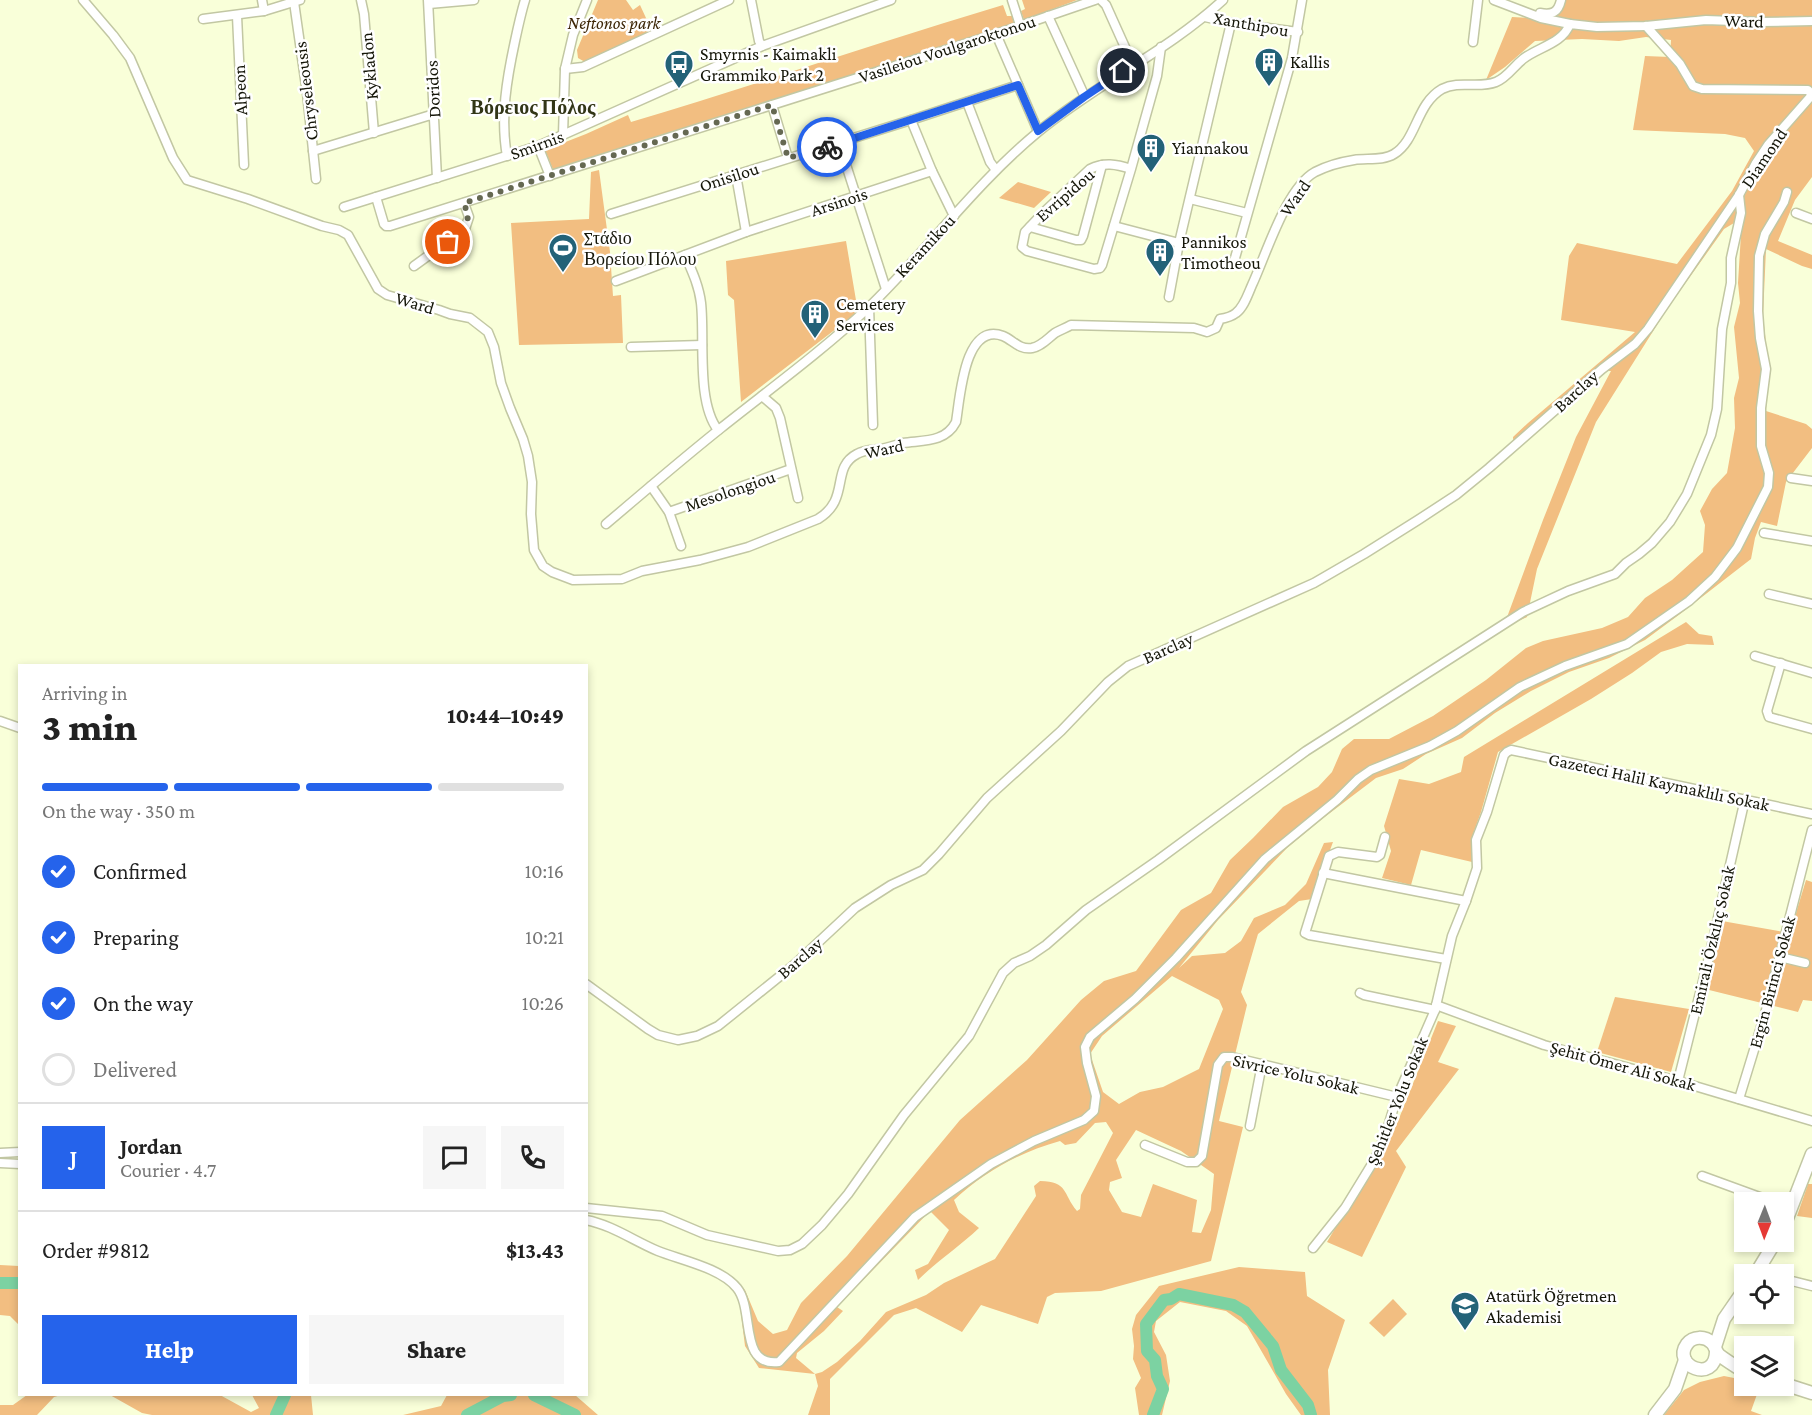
<!DOCTYPE html>
<html lang="en">
<head>
<meta charset="utf-8">
<style>
	body { margin:0; font-family:"Crimson Pro",serif; background:#f6f6f6; color:#222; height:100vh; display:flex; flex-direction:column; font-size:22px; white-space:nowrap }
	* { box-sizing:border-box; margin:0 }
	p { font-size:20px; color:#767676 }
	.icon { flex:none; width:33px; height:33px; fill:none; stroke:currentColor; stroke-width:2; stroke-linecap:round; stroke-linejoin:round }
	.map { position:relative; flex:1; overflow:hidden }
	.details { position:absolute; left:18px; top:664px; width:570px; height:732px; display:flex; flex-direction:column; background:#fff; border-radius:0px; box-shadow:0 3px 9px #0003 }
	.details>* { flex:none }
	.needle { width:39px; rotate:181deg }
	.fabs { position:absolute; left:1734px; top:1192px; display:grid; gap:12px }
	.fabs a { display:grid; place-items:center; width:60px; height:60px; border-radius:0px; background:#fff; box-shadow:0 3px 9px #0003; font-size:30px }
	.pin { position:absolute; display:grid; place-items:center; width:51px; height:51px; color:#fff; margin:-26px; border:3px solid #fff; border-radius:50%; box-shadow:0 2px 6px #0007 }
	.courier { position:absolute; display:grid; place-items:center; width:60px; height:60px; margin:-30px; border:4px solid #2563eb; border-radius:50%; background:#fff; color:#222; box-shadow:0 2px 8px #0007 }
	.head em { font-style:normal; font-weight:800 }
	.head div { display:flex; flex-direction:column-reverse }
	.head { display:flex; align-items:center; justify-content:space-between; height:102px; padding:0 24px }
	h1 { font-size:39px; font-weight:800; line-height:45px }
	.bar { display:grid; grid-template-columns:repeat(4,1fr); gap:9px 6px; align-content:center; height:72px; padding:0 24px }
	.bar i { height:8px; border-radius:4px; background:#e0e0e0 }
	.bar .on { background:#2563eb }
	.bar p { grid-column:span 4 }
	.line { display:flex; align-items:center; gap:15px; padding:0 24px; border-top:2px solid #e0e0e0 }
	.line div { flex:1 }
	.round { display:grid; place-items:center; flex:none; width:63px; height:63px; border-radius:0px; background:#f6f6f6 }
	ol { padding:0 24px; list-style:none }
	li { display:flex; align-items:center; gap:18px; height:66px }
	li p { margin-inline-start:auto }
	li .icon { padding:6px; border-radius:50%; background:#2563eb; color:#fff; stroke-width:4 }
	li:last-child { color:#767676 }
	li i { width:33px; height:33px; border:3px solid #e0e0e0; border-radius:50% }
	.button { display:flex; gap:12px; margin-top:auto; padding:12px 24px }
	.button a { flex:1; height:69px; border-radius:0px; background:#2563eb; color:#fff; font-size:24px; font-weight:800; line-height:69px; text-align:center }
	.button a+a { background:#f6f6f6; color:#222 }
	.map>svg:first-child { display:block }
</style>
</head>
<body>
<div class="map">
<svg width="1812" height="1415" viewBox="0 0 1812 1415">
	<rect width="100%" height="100%" fill="#f9ffd9"/>
	<!-- green -->
	<g fill="#f2be81" fill-rule="evenodd">
		<polygon points="598,0 626,0 633,10 640,5 652,31 585,62 578,58 577,50"/>
		<polygon points="1022,0 1077,0 1024,20 1021,11 1025,9"/>
		<path d="M1565,0H1812V177L1795,200L1778,241L1812,255V269L1802,266L1766,249L1763,316L1768,361L1766,411L1806,424L1812,429V448L1786,482L1777,526L1761,522L1755,538L1751,559L1680,614L1645,640L1609,658L1569,672L1531,691L1495,713L1462,738L1426,754L1403,769L1376,778L1322,819L1287,848L1218,920L1179,968L1192,956L1225,953L1241,941L1254,918L1285,905L1306,884L1324,843L1333,842L1312,899L1299,901L1258,934L1241,992L1247,1005L1219,1121L1243,1127L1211,1261L1101,1291L1055,1293L1047,1297L1038,1324L981,1305L962,1332L916,1308L894,1315L830,1379V1415H808L818,1386L815,1374L759,1368L745,1346L737,1282L745,1290L758,1321L773,1334L787,1330L801,1303L847,1256L960,1120L1027,1060L1081,1000L1104,981L1136,971L1181,910L1211,893L1230,860L1253,838L1283,807L1318,787L1332,772L1342,749L1354,739H1389L1433,716L1486,680L1526,648L1543,641L1602,628L1628,617L1645,598L1672,580L1703,552L1705,525L1700,511L1712,489L1727,473L1735,428L1734,398L1739,378L1734,327L1740,303L1738,283L1741,234L1744,217L1724,229L1667,309L1596,422L1537,569L1527,617L1503,628L1543,520L1576,437L1611,371H1603L1514,451L1513,437L1528,423L1635,332L1561,320L1569,256L1577,243L1677,264L1732,191L1754,151L1745,138L1725,134L1633,130L1645,56L1670,57L1671,40L1646,37L1619,41L1582,39L1535,41L1505,67L1486,80L1512,17L1556,19ZM1172,976L1219,1000L1223,1009L1199,1069L1163,1087L1140,1092L1119,1104L1103,1092L1090,1054L1102,1036ZM1106,1122L1113,1133L1081,1195L1080,1209L1077,1211C1062,1193 1069,1182 1040,1181L1034,1186L1036,1196L995,1259L944,1283L926,1295L886,1312L860,1341L837,1362L822,1372L815,1374L796,1358L797,1353L824,1331L843,1311L837,1307L930,1211L949,1230L928,1264L915,1270L918,1280C937,1261 959,1247 979,1228L959,1212L954,1200C984,1172 1020,1152 1060,1141L1065,1145L1076,1143L1095,1123ZM1136,1130L1181,1151L1214,1174L1211,1210L1201,1233L1192,1232L1197,1200L1153,1184L1141,1217L1122,1212L1109,1190L1110,1182L1122,1178L1116,1160Z"/>
		<path d="M1003,5L1007,16H1013L1015,24L554,172L545,150L586,134L628,115L631,122C756,85 878,42 1003,5Z"/>
		<polygon points="599,170 610,252 613,296 621,295 623,343 519,345 511,223 589,219 591,172"/>
		<polygon points="1018,182 1051,192 1034,208 999,198"/>
		<polygon points="846,241 858,312 741,402 734,300 728,295 726,261"/>
		<polygon points="1686,622 1699,634 1712,636 1714,645 1687,644 1661,652 1632,673 1591,699 1498,752 1481,812 1471,840 1472,862 1421,850 1411,885 1382,878 1391,851 1384,826 1399,779 1429,784 1461,772 1464,757"/>
		<polygon points="1806,880 1812,882 1812,1001 1803,1000 1798,1012 1705,989 1722,921 1790,933"/>
		<polygon points="1615,997 1689,1009 1671,1072 1597,1052"/>
		<polygon points="1438,1021 1456,1026 1438,1062 1459,1069 1396,1151 1406,1167 1362,1257 1327,1242 1396,1126"/>
		<polygon points="1808,1184 1812,1184 1812,1218 1797,1216"/>
		<polygon points="0,1265 19,1266 19,1325 10,1316 0,1315"/>
		<polygon points="1239,1267 1305,1272 1307,1296 1345,1320 1328,1370 1330,1415 1301,1415 1286,1394 1247,1326 1226,1311 1180,1302 1156,1321 1154,1332 1166,1355 1170,1381 1162,1415 1139,1415 1135,1388 1141,1378 1133,1359 1134,1346 1132,1329 1136,1315 1159,1286"/>
		<polygon points="1393,1299 1407,1314 1384,1337 1369,1323"/>
		<polygon points="1724,1376 1744,1380 1744,1386 1760,1386 1751,1411 1762,1415 1664,1415 1684,1390 1700,1382"/>
		<polygon points="27,1395 61,1395 54,1397 37,1415 0,1415 0,1405 13,1405"/>
		<polygon points="110,1395 220,1395 251,1412 259,1408 252,1395 311,1395 313,1415 152,1415 142,1413"/>
		<polygon points="447,1395 575,1395 598,1415 403,1415 441,1406"/>
	</g>
	<g fill="none" stroke-linecap="round" stroke-linejoin="round">
		<!-- river -->
		<g stroke="#7cd2a2" stroke-width="12">
			<polyline points="0,1283 20,1283"/>
			<polyline points="534,1395 575,1415"/>
			<polyline points="276,1415 285,1395"/>
			<polyline points="467,1415 503,1396 511,1395"/>
			<polyline points="1153,1415 1163,1389 1157,1376 1155,1360 1147,1351 1146,1324 1164,1300 1171,1299 1179,1294 1233,1305 1245,1312 1273,1346 1281,1370 1308,1405 1311,1415"/>
		</g>
		<!-- street casing -->
		<g stroke="#c2c7a3" stroke-width="11">
			<g id="street">
				<path d="M83,0L113,35L130,58L173,158L187,180L248,199L322,226L339,230L348,235L378,289L387,295L439,310L450,314L470,318L488,332L494,347L501,383L510,408L523,439L528,456L532,482L531,514L534,550L543,566L552,572L573,580L622,579L642,571L700,560L748,547L818,519C851,499 830,468 857,454C864,450 873,450 880,449C888,448 895,445 903,443C923,440 945,443 956,422C960,399 964,321 1003,336C1013,340 1019,350 1032,348C1042,346 1047,339 1055,333C1060,330 1066,328 1071,325L1194,328L1207,332L1216,328L1220,319C1226,318 1231,317 1236,313C1244,307 1248,294 1252,285C1266,255 1286,188 1315,172C1327,166 1341,162 1354,160C1367,158 1383,161 1394,154C1417,140 1416,104 1442,89C1460,80 1478,89 1496,82C1507,78 1514,66 1523,59C1538,47 1562,44 1570,24L1597,27L1646,26L1706,20L1761,22L1812,21"/>
				<polyline points="262,0 264,11"/>
				<polyline points="361,0 364,14 374,133"/>
				<polyline points="428,0 437,178"/>
				<polyline points="751,0 759,41 762,46"/>
				<polyline points="1012,0 1020,25"/>
				<polyline points="1101,0 1106,5 1133,65"/>
				<polyline points="1494,0 1541,18 1570,24"/>
				<polyline points="294,2 307,93 316,179"/>
				<polyline points="429,4 474,0"/>
				<path d="M1540,13C1552,15 1558,13 1561,0"/>
				<polyline points="237,16 244,165"/>
				<polyline points="1048,16 1085,97"/>
				<polyline points="1205,17 1231,23 1298,32"/>
				<polyline points="203,19 264,11 300,0"/>
				<polyline points="996,34 1038,131"/>
				<polyline points="1473,42 1478,0"/>
				<polyline points="565,69 583,67 729,0"/>
				<polyline points="967,102 990,162 996,170"/>
				<polyline points="772,105 788,158"/>
				<polyline points="911,120 932,171 954,216"/>
				<polyline points="563,135 565,69 573,35 587,0"/>
				<polyline points="839,143 886,289"/>
				<polyline points="538,146 550,176"/>
				<polyline points="313,151 434,114"/>
				<path d="M507,156C500,117 507,78 515,41C518,27 521,13 525,0"/>
				<path d="M1131,169C1116,164 1104,162 1090,169L1043,213L1025,232L1022,247L1027,251L1094,269L1100,268L1102,265L1131,169L1157,76L1161,47"/>
				<polyline points="736,175 746,232"/>
				<polyline points="376,197 384,224 386,226 390,226 996,34 1095,0"/>
				<polyline points="1190,199 1247,213"/>
				<polyline points="344,207 538,146 762,46 891,0"/>
				<polyline points="1796,213 1812,219"/>
				<polyline points="611,214 911,120 1018,85"/>
				<polyline points="1114,226 1179,243"/>
				<polyline points="1030,227 1076,240 1081,240 1083,236 1102,165"/>
				<path d="M685,255C692,271 699,286 701,303C705,338 696,402 718,430"/>
				<polyline points="1233,265 1292,58 1302,0"/>
				<polyline points="414,266 465,229 469,217 464,203"/>
				<polyline points="616,281 746,232 932,171"/>
				<polyline points="1169,297 1179,243 1231,23"/>
				<polyline points="869,307 873,425"/>
				<polyline points="631,347 702,345"/>
				<polyline points="762,396 776,408 780,418 798,498"/>
				<polyline points="1791,478 1812,481"/>
				<polyline points="651,486 669,512 681,546"/>
				<polyline points="669,512 791,469"/>
				<path d="M606,524C644,492 682,459 721,428C770,389 822,351 868,308C927,251 975,184 1038,132C1096,84 1168,51 1223,0"/>
				<polyline points="1764,533 1812,541"/>
				<polyline points="1769,594 1812,604"/>
				<polyline points="1755,656 1812,673"/>
				<polyline points="1781,663 1767,711 1769,717 1812,729"/>
				<polyline points="0,721 20,728"/>
				<polyline points="1385,837 1380,855 1377,857 1338,852 1329,856 1305,933 1309,935 1446,959"/>
				<polyline points="1323,873 1466,901"/>
				<polyline points="1780,957 1805,963"/>
				<polyline points="586,984 648,1029 658,1035 678,1040 697,1036 718,1026 795,964 855,908 891,885 923,870 939,854 987,798 1061,731 1108,682 1128,666 1314,583 1364,554 1418,520 1456,495 1489,468 1602,369 1635,344 1648,329 1739,195 1756,163 1768,145 1812,95 1808,90 1702,89 1693,86 1680,64 1646,26"/>
				<polyline points="1360,993 1364,995 1435,1010"/>
				<polyline points="1436,1005 1544,1045 1678,1081 1812,1121"/>
				<polyline points="1678,1081 1710,953 1745,799"/>
				<polyline points="1739,1099 1765,1014 1812,830"/>
				<polyline points="1250,1126 1262,1064"/>
				<polyline points="1145,1145 1187,1162 1196,1162 1202,1156 1218,1065 1224,1057 1232,1057 1397,1097"/>
				<polyline points="0,1153 20,1152"/>
				<polyline points="0,1163 20,1164"/>
				<polyline points="1702,1176 1776,1203"/>
				<polyline points="586,1208 662,1216 707,1235 778,1251 790,1250 802,1244 822,1225 848,1194 904,1115 969,1036 1003,973 1014,963 1030,956 1046,945 1086,910 1158,860 1306,751 1523,612 1568,591 1615,574 1626,563 1639,554 1652,543 1670,522 1687,494 1711,435 1717,409 1722,329 1731,283 1731,258 1741,213 1739,195"/>
				<path d="M586,1220C612,1225 634,1241 658,1251C681,1260 721,1268 737,1288C755,1310 738,1367 779,1362L915,1217L991,1164L1034,1141L1084,1120L1094,1111L1096,1096L1087,1063L1085,1047L1090,1037L1135,999L1176,958L1265,859L1337,800L1358,779L1371,770L1430,746L1457,731L1520,687L1565,666L1627,644L1689,601L1715,577L1737,548L1768,487L1769,473L1761,446V408L1766,369L1760,338L1758,311L1759,256L1765,234L1784,202L1787,192"/>
				<polyline points="1313,1248 1345,1208 1375,1159 1386,1133 1397,1097 1435,1010 1452,936 1466,901 1477,868 1476,840 1487,812 1504,755 1507,752 1511,750 1812,814"/>
				<polyline points="1760,1269 1771,1275"/>
				<polyline points="1784,1279 1812,1286"/>
			</g>
		</g>
		<!-- secondary casing -->
		<g stroke="#c2c7a3" stroke-width="15">
			<g id="secondary">
				<polyline points="1784,1226 1812,1154"/>
				<polyline points="1755,1275 1775,1242"/>
				<polyline points="1715,1347 1724,1319 1744,1290"/>
				<path d="M1716,1352C1715,1384 1671,1366 1687,1344C1693,1336 1705,1336 1712,1343C1716,1347 1715,1351 1719,1355C1727,1361 1735,1366 1743,1371"/>
				<polyline points="1784,1384 1812,1393"/>
				<polyline points="1655,1415 1675,1389 1685,1360"/>
			</g>
		</g>
		<!-- street -->
		<use href="#street" stroke="#fff" stroke-width="8"/>
		<!-- secondary -->
		<use href="#secondary" stroke="#fff" stroke-width="12"/>
	</g>
	<g fill="none" stroke-linecap="round" stroke-linejoin="round">
		<!-- done -->
		<path stroke="#656852" stroke-width="6" stroke-dasharray="0 10.8" d="M448,242C467,228 472,227 464,203L772,105L788,158L827,147"/>
		<!-- route -->
		<polyline stroke="#2563eb" stroke-width="8" points="827,147 1018,85 1038,131 1084,97 1123,71"/>
	</g>
	<!-- icons -->
	<defs>
		<g id="building-pin" transform="scale(1.5)"><path d="M0 17L-7.5 6A9.5 9.5 0 1 1 7.5 6Z" fill="#236278" stroke="#fff"/><path d="M-4-6H4V6H1V3H-1V6H-4ZM-2.5-4.3h1.7v1.8h-1.7ZM.8-4.3h1.7v1.8H.8ZM-2.5-1h1.7V.8h-1.7ZM.8-1h1.7V.8H.8Z" fill="#fff"/></g>
		<g id="bus-pin" transform="scale(1.5)"><path d="M0 17L-7.5 6A9.5 9.5 0 1 1 7.5 6Z" fill="#236278" stroke="#fff"/><path d="M-5-6H5V4H4V6H2V4H-2V6H-4V4H-5ZM-3.5-4V0h7V-4ZM-3.5 1.2v1.5H-2V1.2ZM2 1.2v1.5H3.5V1.2Z" fill="#fff"/></g>
		<g id="stadium-pin" transform="scale(1.5)"><path d="M0 17L-7.5 6A9.5 9.5 0 1 1 7.5 6Z" fill="#236278" stroke="#fff"/><path d="M0-5a6.5 5 0 1 0 0 10a6.5 5 0 1 0 0-10ZM-3.5-1.8h7v3.6h-7Z" fill="#fff"/></g>
		<g id="university-pin" transform="scale(1.5)"><path d="M0 17L-7.5 6A9.5 9.5 0 1 1 7.5 6Z" fill="#236278" stroke="#fff"/><path d="M0-5L7-2L0 1L-7-2ZM-4 1L0 2.5L4 1V4Q0 6-4 4Z" fill="#fff"/></g>
	</defs>
	<g fill-rule="evenodd">
		<use href="#building-pin" x="1269" y="62"/>
		<use href="#bus-pin" x="679" y="64"/>
		<use href="#building-pin" x="1151" y="148"/>
		<use href="#stadium-pin" x="563" y="248"/>
		<use href="#building-pin" x="1160" y="252"/>
		<use href="#building-pin" x="815" y="314"/>
		<use href="#university-pin" x="1465" y="1306"/>
	</g>
	<g text-anchor="middle" dominant-baseline="central" stroke-width="5" stroke-linejoin="round" paint-order="stroke">
		<!-- street labels -->
		<g font-size="18" fill="#151609" stroke="#fff">
			<text transform="translate(1744 21) rotate(2)">Ward</text>
			<text transform="translate(1251 24) rotate(10)">Xanthipou</text>
			<text transform="translate(947 49) rotate(-18)">Vasileiou Voulgaroktonou</text>
			<text transform="translate(369 66) rotate(-95)">Kykladon</text>
			<text transform="translate(433 89) rotate(-93)">Doridos</text>
			<text transform="translate(240 90) rotate(-93)">Alpeon</text>
			<text transform="translate(306 91) rotate(-97)">Chryseleousis</text>
			<text transform="translate(537 145) rotate(-20)">Smirnis</text>
			<text transform="translate(1764 158) rotate(-56)">Diamond</text>
			<text transform="translate(729 177) rotate(-18)">Onisilou</text>
			<text transform="translate(1065 195) rotate(-41)">Evripidou</text>
			<text transform="translate(1295 198) rotate(-55)">Ward</text>
			<text transform="translate(839 202) rotate(-18)">Arsinois</text>
			<text transform="translate(925 246) rotate(-47)">Keramikou</text>
			<text transform="translate(415 303) rotate(17)">Ward</text>
			<text transform="translate(1576 391) rotate(-42)">Barclay</text>
			<text transform="translate(884 449) rotate(-12)">Ward</text>
			<text transform="translate(730 491) rotate(-19)">Mesolongiou</text>
			<text transform="translate(1168 648) rotate(-24)">Barclay</text>
			<text transform="translate(1659 782) rotate(12)">Gazeteci Halil Kaymaklılı Sokak</text>
			<text transform="translate(1712 940) rotate(-77)">Emirali Özkılıç Sokak</text>
			<text transform="translate(800 958) rotate(-41)">Barclay</text>
			<text transform="translate(1772 982) rotate(-75)">Ergin Birinci Sokak</text>
			<text transform="translate(1623 1066) rotate(15)">Şehit Ömer Ali Sokak</text>
			<text transform="translate(1296 1074) rotate(13)">Sivrice Yolu Sokak</text>
			<text transform="translate(1397 1101) rotate(-68)">Şehitler Yolu Sokak</text>
		</g>
		<!-- park labels -->
		<g font-size="18" font-style="italic" fill="#3d2607" stroke="#fff">
			<text x="614" y="23">Neftonos park</text>
		</g>
		<!-- poi labels -->
		<g font-size="18" fill="#151609" stroke="#fff" text-anchor="start">
			<text x="700" y="54">Smyrnis - Kaimakli<tspan x="700" dy="21">Grammiko Park 2</tspan></text>
			<text x="1290" y="62">Kallis</text>
			<text x="1172" y="148">Yiannakou</text>
			<text x="584" y="238">Στάδιο<tspan x="584" dy="21">Βορείου Πόλου</tspan></text>
			<text x="1181" y="242">Pannikos<tspan x="1181" dy="21">Timotheou</tspan></text>
			<text x="836" y="304">Cemetery<tspan x="836" dy="21">Services</tspan></text>
			<text x="1486" y="1296">Atatürk Öğretmen<tspan x="1486" dy="21">Akademisi</tspan></text>
		</g>
		<!-- neighbourhood labels -->
		<g font-size="20" font-weight="bold" fill="#323617" stroke="#fff">
			<text x="533" y="107">Βόρειος Πόλος</text>
		</g>
	</g>
</svg>
<div class="fabs">
<a><svg class="needle" viewBox="-14 -14 28 28"><path d="M0-13l5 13h-10z" fill="#e53935"/><path d="M0 13l5-13h-10z" fill="#767676"/></svg></a>
<a><svg class="icon" aria-label="locate" viewBox="0 0 24 24"><circle cx="12" cy="12" r="6"/><path d="M12 2v4M12 18v4M2 12h4M18 12h4"/></svg></a>
<a><svg class="icon" aria-label="layers" viewBox="0 0 24 24"><path d="M12 4l9 5-9 5-9-5zM3 14l9 5 9-5"/></svg></a>
</div>
<div class="pin" style="left:448px;top:242px;background:#ea580c"><svg class="icon" aria-label="bag" viewBox="0 0 24 24"><path d="M5 8h14l-1 12H6zM9 8a3 3 0 0 1 6 0"/></svg></div>
<div class="pin" style="left:1123px;top:71px;background:#1f2937"><svg class="icon" aria-label="home" viewBox="0 0 24 24"><path d="M3 11l9-7 9 7M6 9v11h12V9"/></svg></div>
<div class="courier" style="left:827px;top:147px"><svg class="icon" aria-label="bike" viewBox="0 0 24 24"><circle cx="6" cy="16" r="4"/><circle cx="18" cy="16" r="4"/><path d="M6 16l4-8h5l3 8M10 8l3 8H6M13 5h3"/></svg></div>
<section class="details">
<div class="head"><div><h1>3 min</h1><p>Arriving in</p></div><em>10:44–10:49</em></div>
<div class="bar"><i class="on"></i><i class="on"></i><i class="on"></i><i></i><p>On the way · 350 m</p></div>
<ol>
<li><svg class="icon" aria-label="check" viewBox="0 0 24 24"><path d="M5 12l5 5 9-10"/></svg>Confirmed<p>10:16</p></li>
<li><svg class="icon" aria-label="check" viewBox="0 0 24 24"><path d="M5 12l5 5 9-10"/></svg>Preparing<p>10:21</p></li>
<li><svg class="icon" aria-label="check" viewBox="0 0 24 24"><path d="M5 12l5 5 9-10"/></svg>On the way<p>10:26</p></li>
<li><i></i>Delivered</li>
</ol>
<div class="line" style="height:108px"><b class="round" style="background:#2563eb;color:#fff">J</b><div><b>Jordan</b><p>Courier · 4.7</p></div><a class="round"><svg class="icon" aria-label="chat" viewBox="0 0 24 24"><path d="M4 5h16v11H9l-5 4z"/></svg></a><a class="round"><svg class="icon" aria-label="phone" viewBox="0 0 24 24"><path d="M5 4h4l2 5-3 2q2 4 5 5l2-3 5 2v4C11 20 4 13 5 4z"/></svg></a></div>
<div class="line" style="height:78px"><div>Order #9812</div><b>$13.43</b></div>
<div class="button"><a>Help</a><a>Share</a></div>
</section>
</div>
</body>
</html>
